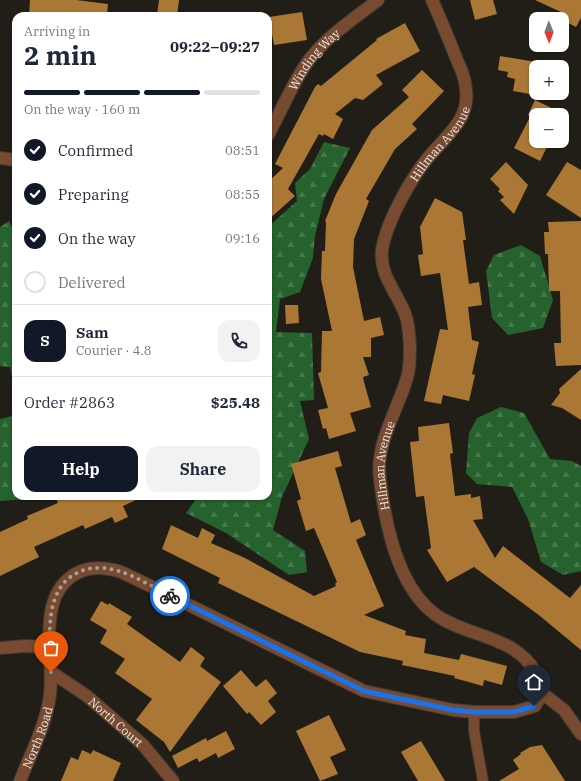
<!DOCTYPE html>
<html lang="en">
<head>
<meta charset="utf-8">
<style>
	body { margin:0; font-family:"IBM Plex Serif",serif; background:#f2f2f3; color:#1f2937; height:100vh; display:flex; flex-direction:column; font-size:15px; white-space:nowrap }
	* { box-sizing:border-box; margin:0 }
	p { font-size:13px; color:#747a83 }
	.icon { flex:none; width:22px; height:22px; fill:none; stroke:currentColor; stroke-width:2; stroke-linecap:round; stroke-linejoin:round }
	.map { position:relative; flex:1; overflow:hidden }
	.drawer { position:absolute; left:12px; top:12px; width:260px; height:488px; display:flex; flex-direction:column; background:#fff; border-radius:12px; box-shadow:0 1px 3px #0004 }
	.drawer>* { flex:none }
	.needle { width:26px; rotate:179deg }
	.fabs { position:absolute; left:529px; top:12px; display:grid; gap:8px }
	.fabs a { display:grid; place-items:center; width:40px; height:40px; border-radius:8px; background:#fff; box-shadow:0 1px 3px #0004; font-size:20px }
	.pin { position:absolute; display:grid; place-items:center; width:34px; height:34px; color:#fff; margin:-41px -17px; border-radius:50% 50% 50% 0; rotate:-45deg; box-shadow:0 0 4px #0007 }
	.pin .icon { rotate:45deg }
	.courier { position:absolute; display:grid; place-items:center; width:40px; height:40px; margin:-20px; border:3px solid #1a73e8; border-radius:50%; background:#fff; color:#222; box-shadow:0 1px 5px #0007 }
	.overview em { font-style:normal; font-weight:700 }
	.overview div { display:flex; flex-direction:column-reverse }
	.overview { display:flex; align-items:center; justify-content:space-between; height:68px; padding:0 12px }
	h1 { font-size:26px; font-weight:700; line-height:30px }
	.bar { display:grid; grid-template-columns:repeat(4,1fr); gap:6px 4px; align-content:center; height:48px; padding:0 12px }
	.bar i { height:5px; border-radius:3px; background:#e0e1e3 }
	.bar .active { background:#111827 }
	.bar p { grid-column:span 4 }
	.line { display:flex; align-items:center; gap:10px; padding:0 12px; border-top:1px solid #e0e1e3 }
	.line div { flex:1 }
	.round { display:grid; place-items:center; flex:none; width:42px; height:42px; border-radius:12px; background:#f2f2f3 }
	ol { padding:0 12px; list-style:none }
	li { display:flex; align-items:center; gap:12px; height:44px }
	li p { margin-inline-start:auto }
	li .icon { padding:4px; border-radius:50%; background:#111827; color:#fff; stroke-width:4 }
	li:last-child { color:#747a83 }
	li i { width:22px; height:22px; border:2px solid #e0e1e3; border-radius:50% }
	.button { display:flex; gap:8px; margin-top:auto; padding:8px 12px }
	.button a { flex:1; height:46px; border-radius:12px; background:#111827; color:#fff; font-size:16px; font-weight:700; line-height:46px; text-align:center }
	.button a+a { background:#f2f2f3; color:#1f2937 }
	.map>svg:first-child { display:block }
</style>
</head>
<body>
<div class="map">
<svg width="581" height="781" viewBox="0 0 581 781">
	<defs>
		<pattern id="forest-firs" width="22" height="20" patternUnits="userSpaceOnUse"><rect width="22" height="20" fill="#25622d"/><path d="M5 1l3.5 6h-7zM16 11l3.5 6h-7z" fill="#45784b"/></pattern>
	</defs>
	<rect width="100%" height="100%" fill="#201e17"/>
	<!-- forest -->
	<g fill="url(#forest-firs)">
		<polygon points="324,142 350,148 324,199 315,236 313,258 300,292 280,299 276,332 312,333 314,400 300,401 309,439 282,497 273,530 305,551 307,572 289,575 226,533 186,513 198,496 268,496 268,227 297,201 295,183 310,169"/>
		<polygon points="9,221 16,236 16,395 10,367 0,366 0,227"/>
		<polygon points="521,245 540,256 553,300 543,328 508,335 492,318 486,271 494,255"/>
		<polygon points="501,407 524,413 550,459 572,461 581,466 581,571 563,575 541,562 528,519 512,487 477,484 466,473 469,433 477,418"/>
		<polygon points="16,415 16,496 27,496 25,499 0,501 0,419"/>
	</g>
	<!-- building -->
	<g fill="#ab7735">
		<polygon points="30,0 76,0 108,4 107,16 29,16"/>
		<polygon points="159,0 179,0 177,16 157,15"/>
		<polygon points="470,0 493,0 497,14 475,20"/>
		<polygon points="535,0 581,0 581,18 576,27 560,19 563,13"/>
		<polygon points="302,12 307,40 274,45 269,17"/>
		<polygon points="405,23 420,51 376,75 383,84 363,100 355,98 335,114 343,119 333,139 324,134 323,136 319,134 288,189 295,196 268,220 268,182 283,168 275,164 315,87 318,84 321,86 377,40 376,39"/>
		<polygon points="500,56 536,62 536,95 513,91 515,79 507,77 508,72 498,70"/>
		<polygon points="422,70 444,91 412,124 417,129 395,149 366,199 369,201 354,239 353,267 364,321 380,317 384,335 371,338 371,357 363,357 369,375 363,377 364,382 371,407 350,413 356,431 329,439 326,428 323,429 318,410 328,408 318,373 321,372 322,331 332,331 321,279 322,251 325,251 326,222 325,221 336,194 372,130 409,97 402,90"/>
		<polygon points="535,100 566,115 536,115 536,141 550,141 540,161 514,148 531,115 528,115"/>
		<polygon points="506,162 528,185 514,214 500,200 504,197 498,191 500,189 490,179"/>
		<polygon points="567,162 581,170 581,218 546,195"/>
		<polygon points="435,198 462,212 466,240 463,240 469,284 479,282 482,305 468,307 472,340 479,342 472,374 475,375 469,401 443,395 441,404 424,401 440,329 448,330 440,273 421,276 418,255 423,254 420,227"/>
		<polygon points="581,221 581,365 556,366 554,343 561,343 560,291 549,291 548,254 545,254 544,232 549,232 548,222"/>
		<polygon points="285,305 298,305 299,323 286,324"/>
		<polygon points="581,369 581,420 562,408 551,405 560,393 559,389"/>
		<polygon points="449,423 453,453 450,454 455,496 471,494 471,498 480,496 483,519 473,520 495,558 503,546 570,598 581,585 581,650 540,616 474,567 447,582 427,550 431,548 424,496 416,497 410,442 419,441 418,427"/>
		<polygon points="338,451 342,466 335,468 351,523 360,519 366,535 356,540 384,606 364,615 406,631 405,635 426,639 424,653 459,660 461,654 507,666 502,685 484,680 483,686 454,678 455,676 402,665 403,661 360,652 218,583 220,578 162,549 171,525 198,538 202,528 215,535 211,543 245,558 314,596 336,586 335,584 337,582 314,528 306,531 297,501 301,499 291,464"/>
		<polygon points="55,496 144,496 123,506 128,517 115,523 112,517 85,529 83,525 34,547 39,557 0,576 0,532 28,519 27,516 58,503"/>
		<polygon points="101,601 108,605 109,603 132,617 127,624 180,662 191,647 205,658 200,666 221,682 170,752 164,742 136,720 152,699 115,673 125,659 100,643 107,630 90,620"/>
		<polygon points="241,670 256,687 266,679 277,693 268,701 276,712 261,725 249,712 247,714 223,686"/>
		<polygon points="329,715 346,750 330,757 338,774 320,781 296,731"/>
		<polygon points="226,731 235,749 218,758 216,753 199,762 197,758 178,768 172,756 206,738 207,741"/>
		<polygon points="421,741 445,781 418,781 401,752"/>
		<polygon points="542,745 565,781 499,781 519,769 513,760 521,754 520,753 530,747"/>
		<polygon points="82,750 91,754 93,750 121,763 113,781 61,781 71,757 78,760"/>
	</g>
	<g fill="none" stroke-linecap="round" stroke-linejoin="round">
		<!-- lane casing -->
		<g stroke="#3c3a34" stroke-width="12">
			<polyline id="lane" points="474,712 474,731 483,781"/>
		</g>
		<!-- street casing -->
		<g stroke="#3c3a34" stroke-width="14">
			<g id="street">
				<path id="s1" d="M268,135C282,110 292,83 309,60C327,36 355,18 378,0"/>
				<polyline points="0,158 16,160"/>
				<polyline points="0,648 25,646 50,647"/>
				<path id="s2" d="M51,672L87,696L143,745L173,781"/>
				<polyline points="542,693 564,710 581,734"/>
				<path id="s3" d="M20,781C31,753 46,725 50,695C53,670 47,645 50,620C53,584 77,561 114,570C121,571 129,576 136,579L364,691L453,710L474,712H514L535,706L542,693C540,687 539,679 536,673C515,635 469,638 436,615C398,588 385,523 380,479C375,444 397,412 407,378C410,369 410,356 410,346C409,336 409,323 405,314C397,292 379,275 382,250C386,223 410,180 427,159C447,134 473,119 465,83C464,75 460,67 457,60C449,40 441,20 432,0"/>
			</g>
		</g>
		<!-- lane -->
		<use href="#lane" stroke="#784a30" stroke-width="10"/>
		<!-- street -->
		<use href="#street" stroke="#784a30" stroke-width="12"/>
	</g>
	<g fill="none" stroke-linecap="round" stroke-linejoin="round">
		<!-- done -->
		<path stroke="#a3a19c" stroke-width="4" stroke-dasharray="0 7.2" d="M51,672C50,638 42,587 81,571C91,567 104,567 115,570C134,575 153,587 170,596"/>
		<!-- route -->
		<polyline stroke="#1a73e8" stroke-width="5" points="170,596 364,691 453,710 474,712 514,712 534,706"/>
	</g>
	<g text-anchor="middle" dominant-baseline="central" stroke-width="4" stroke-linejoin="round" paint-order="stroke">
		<!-- street labels -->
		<g font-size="12" fill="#e9e8e3" stroke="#17150e">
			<text stroke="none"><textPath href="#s1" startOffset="89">Winding Way</textPath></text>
			<text stroke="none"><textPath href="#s3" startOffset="1379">Hillman Avenue</textPath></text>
			<text stroke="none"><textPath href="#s3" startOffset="1031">Hillman Avenue</textPath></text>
			<text stroke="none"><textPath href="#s2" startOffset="82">North Court</textPath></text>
			<text stroke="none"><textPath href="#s3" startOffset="47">North Road</textPath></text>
		</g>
	</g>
</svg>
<div class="fabs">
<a><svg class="needle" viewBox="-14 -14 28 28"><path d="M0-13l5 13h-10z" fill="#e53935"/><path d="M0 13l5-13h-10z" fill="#747a83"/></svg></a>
<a>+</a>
<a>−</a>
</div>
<div class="pin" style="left:51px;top:672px;background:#ea580c"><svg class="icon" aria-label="bag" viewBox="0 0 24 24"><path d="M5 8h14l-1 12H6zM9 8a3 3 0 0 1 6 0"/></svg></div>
<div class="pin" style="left:534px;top:706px;background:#1f2937"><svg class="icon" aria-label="home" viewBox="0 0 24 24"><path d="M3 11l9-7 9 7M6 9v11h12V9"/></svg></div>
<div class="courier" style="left:170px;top:596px"><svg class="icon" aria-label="bike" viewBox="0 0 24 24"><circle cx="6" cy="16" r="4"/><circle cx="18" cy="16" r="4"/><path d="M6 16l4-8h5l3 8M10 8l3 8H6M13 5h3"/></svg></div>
<section class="drawer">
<div class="overview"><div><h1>2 min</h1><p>Arriving in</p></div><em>09:22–09:27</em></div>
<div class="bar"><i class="active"></i><i class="active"></i><i class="active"></i><i></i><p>On the way · 160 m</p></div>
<ol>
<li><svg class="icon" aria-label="check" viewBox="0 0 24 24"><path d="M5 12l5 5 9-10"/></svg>Confirmed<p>08:51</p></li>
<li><svg class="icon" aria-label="check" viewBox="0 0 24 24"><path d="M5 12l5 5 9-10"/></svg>Preparing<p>08:55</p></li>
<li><svg class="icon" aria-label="check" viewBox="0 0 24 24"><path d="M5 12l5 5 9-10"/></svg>On the way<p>09:16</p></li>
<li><i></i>Delivered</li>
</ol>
<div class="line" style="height:72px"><b class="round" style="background:#111827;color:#fff">S</b><div><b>Sam</b><p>Courier · 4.8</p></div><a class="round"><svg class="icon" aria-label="phone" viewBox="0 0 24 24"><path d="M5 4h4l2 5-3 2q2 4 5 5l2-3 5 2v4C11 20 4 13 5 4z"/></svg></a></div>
<div class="line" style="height:52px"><div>Order #2863</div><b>$25.48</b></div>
<div class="button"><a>Help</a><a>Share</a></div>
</section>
</div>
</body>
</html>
